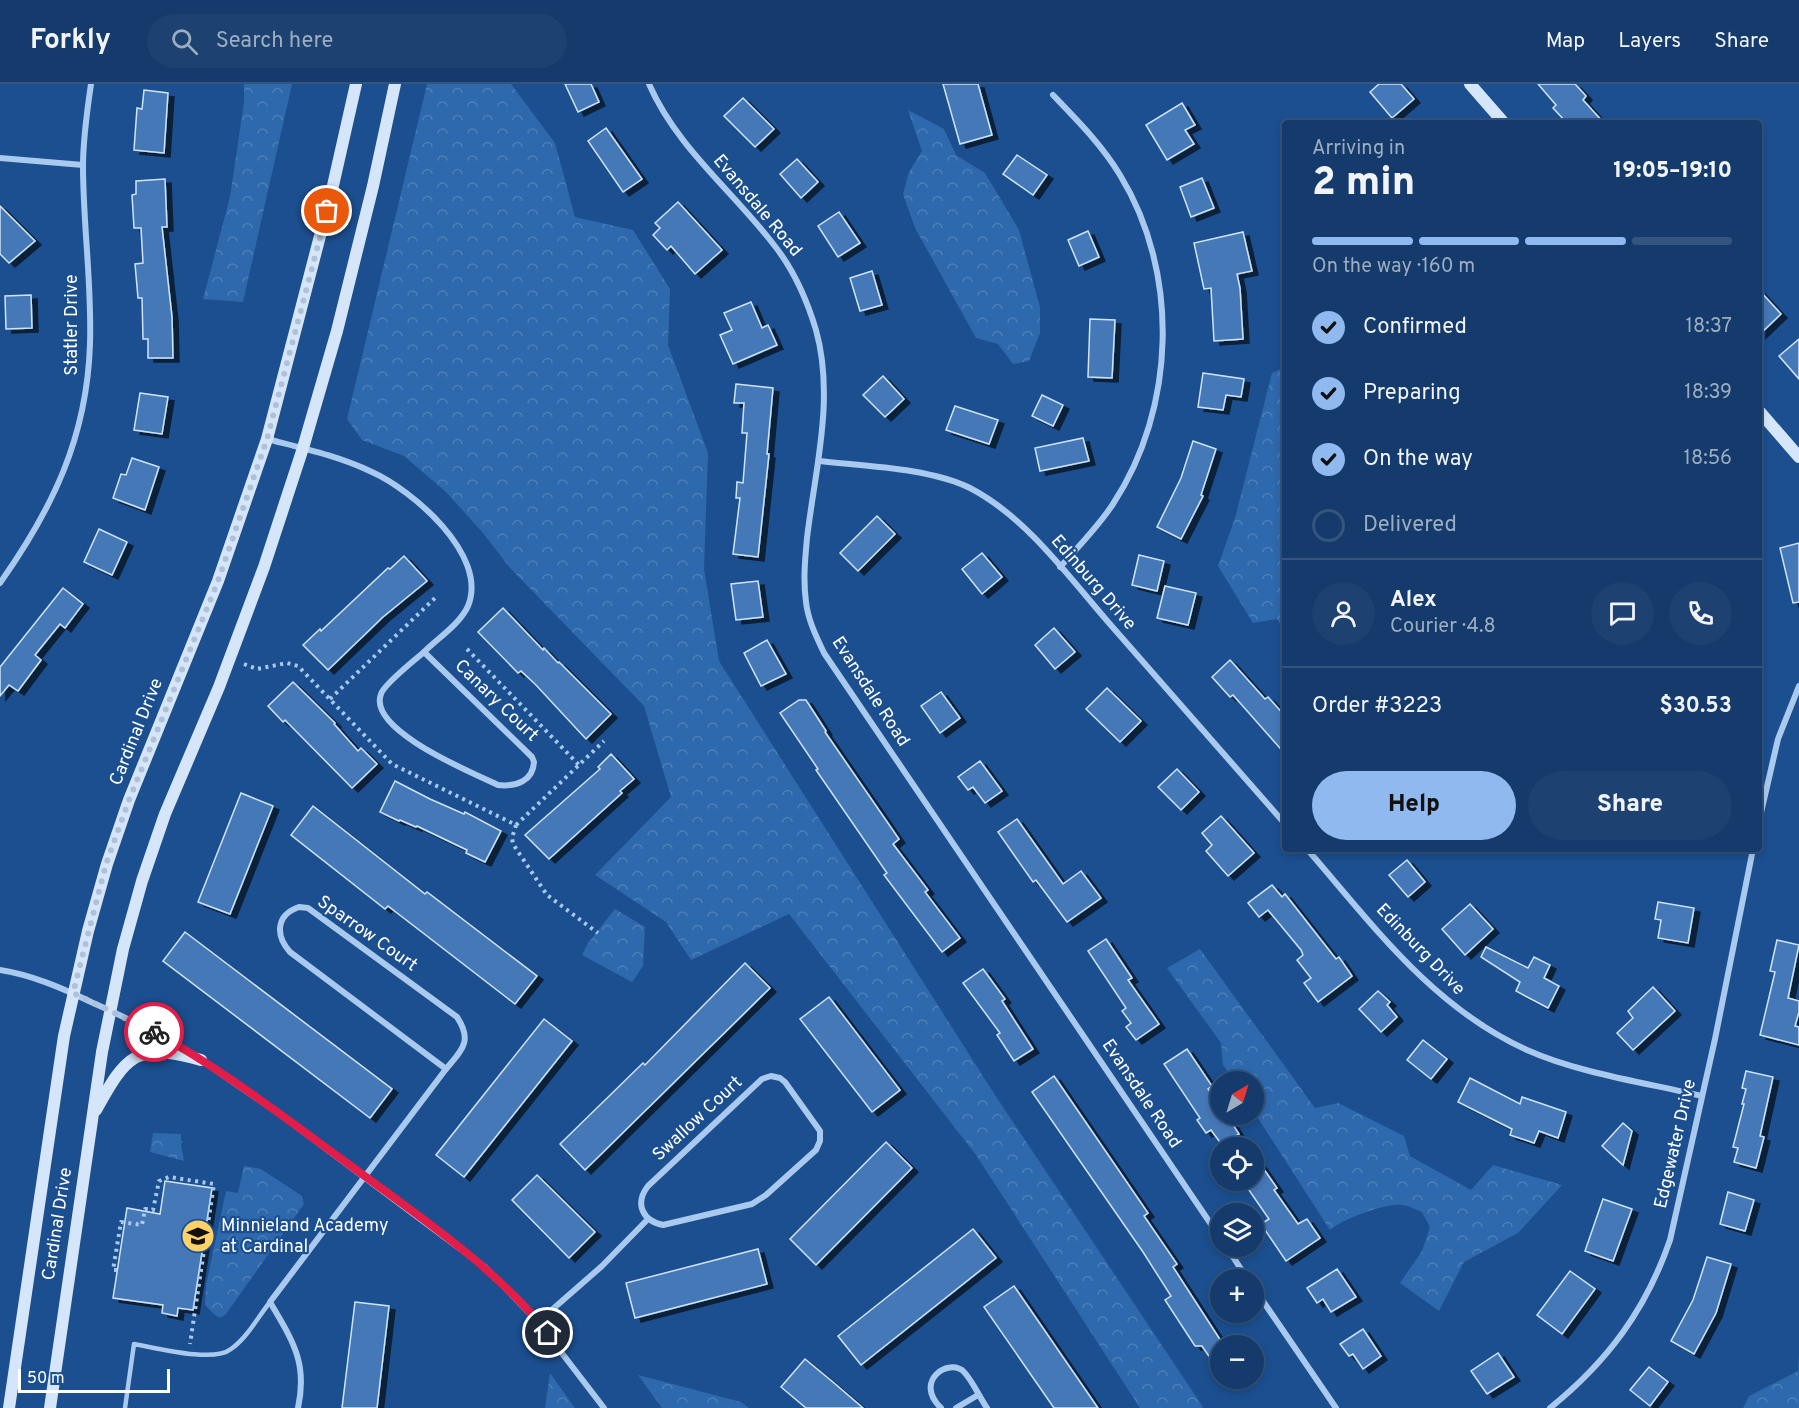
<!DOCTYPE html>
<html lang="en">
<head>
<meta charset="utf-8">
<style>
	body { margin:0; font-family:Overpass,sans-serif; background:#1d4271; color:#f1f3f6; height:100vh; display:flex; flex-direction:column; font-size:22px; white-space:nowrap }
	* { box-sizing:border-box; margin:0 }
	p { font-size:20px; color:#9dadc1 }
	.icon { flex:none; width:33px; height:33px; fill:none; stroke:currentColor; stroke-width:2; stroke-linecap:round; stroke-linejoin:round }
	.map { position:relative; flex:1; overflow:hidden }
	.details { position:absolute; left:1282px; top:36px; width:480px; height:732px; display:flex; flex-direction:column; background:#143b6b; border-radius:6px; box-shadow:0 3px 9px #0003,0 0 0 2px #33557e }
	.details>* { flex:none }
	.needle { width:39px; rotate:38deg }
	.controls { position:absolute; left:1210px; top:987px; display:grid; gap:12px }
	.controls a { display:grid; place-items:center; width:54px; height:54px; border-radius:50%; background:#143b6b; box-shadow:0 3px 9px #0003,0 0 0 2px #33557e; font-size:30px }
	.scale { position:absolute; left:18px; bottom:15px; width:152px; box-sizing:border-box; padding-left:6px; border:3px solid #fff; border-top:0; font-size:16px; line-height:21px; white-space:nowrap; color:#fff; -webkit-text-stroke:4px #1b4f8f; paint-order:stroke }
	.pin { position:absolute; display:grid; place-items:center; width:51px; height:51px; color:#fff; margin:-26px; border:3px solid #fff; border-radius:50%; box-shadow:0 2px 6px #0007 }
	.courier { position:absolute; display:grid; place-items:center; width:60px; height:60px; margin:-30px; border:4px solid #e11d48; border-radius:50%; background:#fff; color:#222; box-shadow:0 2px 8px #0007 }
	.head em { font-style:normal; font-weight:800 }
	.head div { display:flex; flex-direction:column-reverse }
	.head { display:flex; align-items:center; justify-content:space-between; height:102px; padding:0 30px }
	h1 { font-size:39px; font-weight:800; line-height:45px }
	.bar { display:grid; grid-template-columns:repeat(4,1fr); gap:9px 6px; align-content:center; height:72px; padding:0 30px }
	.bar i { height:8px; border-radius:4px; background:#33557e }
	.bar .current { background:#90b9f0 }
	.bar p { grid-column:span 4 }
	.line { display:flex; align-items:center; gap:15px; padding:0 30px; border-top:2px solid #33557e }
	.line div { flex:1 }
	.round { display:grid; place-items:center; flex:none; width:63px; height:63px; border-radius:32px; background:#1d4271 }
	ol { padding:0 30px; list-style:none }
	li { display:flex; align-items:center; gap:18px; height:66px }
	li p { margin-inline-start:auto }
	li .icon { padding:6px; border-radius:50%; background:#90b9f0; color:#111; stroke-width:4 }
	li:last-child { color:#9dadc1 }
	li i { width:33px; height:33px; border:3px solid #33557e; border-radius:50% }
	.action { display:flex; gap:12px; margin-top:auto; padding:12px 30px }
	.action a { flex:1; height:69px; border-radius:36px; background:#90b9f0; color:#111; font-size:24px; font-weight:800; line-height:69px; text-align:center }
	.action a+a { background:#1d4271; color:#f1f3f6 }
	header { display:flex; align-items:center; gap:36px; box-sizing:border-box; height:84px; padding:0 30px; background:#143b6b; border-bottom:2px solid #33557e }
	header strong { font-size:28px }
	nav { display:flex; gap:33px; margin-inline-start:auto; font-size:21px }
	.search { width:420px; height:54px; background:#1d4271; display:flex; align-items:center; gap:15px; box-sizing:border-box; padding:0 21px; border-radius:33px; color:#9dadc1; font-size:22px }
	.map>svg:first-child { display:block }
</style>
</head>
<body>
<header>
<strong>Forkly</strong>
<div class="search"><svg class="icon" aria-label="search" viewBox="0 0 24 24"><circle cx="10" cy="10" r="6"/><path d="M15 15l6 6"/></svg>Search here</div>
<nav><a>Map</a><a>Layers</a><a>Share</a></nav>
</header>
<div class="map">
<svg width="1799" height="1324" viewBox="0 0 1799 1324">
	<defs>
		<pattern id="forest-crowns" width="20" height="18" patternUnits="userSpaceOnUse" patternTransform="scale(1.5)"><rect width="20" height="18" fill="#2e69ad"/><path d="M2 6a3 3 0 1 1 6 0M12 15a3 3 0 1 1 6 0" fill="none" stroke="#4d80b9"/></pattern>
		<filter id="shadow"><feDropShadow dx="6" dy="4" stdDeviation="0" flood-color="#0009"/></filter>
	</defs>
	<rect width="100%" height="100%" fill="#1b4f8f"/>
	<!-- forest -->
	<g fill="url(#forest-crowns)">
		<polygon points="244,0 292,0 243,218 203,215 230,113 244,18"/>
		<polygon points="427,0 511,0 555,59 575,133 633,146 670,205 668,261 708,369 704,485 719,577 995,1011 1203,1323 1202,1324 1140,1324 976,1071 789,830 691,876 666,838 595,791 671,713 644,622 510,484 483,449 446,408 404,372 362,356 347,335"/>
		<polygon points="908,26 944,45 956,71 985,89 1019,146 1040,223 1040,249 1029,277 1013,280 998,260 976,254 915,144 903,110 909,88 922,67"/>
		<polygon points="1285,283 1285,547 1277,535 1253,539 1218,482 1235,434 1272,289"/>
		<polygon points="615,825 645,843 643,882 632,898 582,871 588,859"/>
		<path d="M1200,865L1315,1024L1338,1019L1404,1052L1410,1072L1471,1106L1493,1081L1562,1101L1518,1149L1464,1178L1439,1227L1400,1199L1422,1167L1430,1143L1422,1128C1416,1126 1410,1122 1403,1121C1388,1118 1342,1135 1330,1146L1254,1028V998L1234,997L1223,981L1221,959L1167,884Z"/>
		<polygon points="153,1049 181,1050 181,1056 183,1058 181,1060 184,1077 150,1068"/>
		<polygon points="244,1082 261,1085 302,1112 304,1120 226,1230 220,1234 215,1231 205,1221 206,1201 226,1107 238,1109"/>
		<polygon points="1799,1270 1799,1324 1743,1324 1749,1312 1798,1287"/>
		<polygon points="550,1289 575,1324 545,1324"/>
		<polygon points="638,1291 741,1318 749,1324 662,1324"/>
	</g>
	<!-- building -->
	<g fill="#4478b7" stroke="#cfe3fa" stroke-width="1.5" filter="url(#shadow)">
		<polygon points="565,0 591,0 599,18 578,28"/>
		<polygon points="943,0 978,0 992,51 960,60"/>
		<polygon points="1379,0 1401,0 1414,15 1392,34 1370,8"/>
		<polygon points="1538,0 1575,0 1586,12 1583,16 1604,39 1567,39 1553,24 1556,21"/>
		<polygon points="144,6 168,9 164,69 134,66 137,24 142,25"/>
		<polygon points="743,14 774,45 755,63 724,32"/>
		<polygon points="1182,19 1195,41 1185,46 1194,60 1167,76 1146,41"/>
		<polygon points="606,44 642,95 623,108 588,57"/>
		<polygon points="1017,71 1047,91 1033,111 1003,90"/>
		<polygon points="797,75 818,98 801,114 780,90"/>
		<polygon points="1202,94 1214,124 1191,133 1180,103"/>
		<polygon points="165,95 167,143 162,143 172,233 173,274 148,274 148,255 143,255 142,214 138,214 135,180 143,179 141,144 134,144 132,111 136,110 136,97"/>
		<polygon points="678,118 722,166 695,190 671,162 667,166 653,151 660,144 655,139"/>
		<polygon points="0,122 35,157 9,179 0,170"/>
		<polygon points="839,128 860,159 838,173 818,142"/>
		<polygon points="1088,147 1099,173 1079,182 1068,156"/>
		<polygon points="1243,148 1252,187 1237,190 1240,204 1243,255 1214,257 1211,204 1204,205 1194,159"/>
		<polygon points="872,187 882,221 860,227 850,194"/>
		<polygon points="1760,207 1781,230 1760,250"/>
		<polygon points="31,211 32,244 6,245 5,212"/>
		<polygon points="751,218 762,244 768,241 777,261 733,280 720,251 732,246 724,229"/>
		<polygon points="1090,235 1115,236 1112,294 1088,293"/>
		<polygon points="1799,255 1799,295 1779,272"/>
		<polygon points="1203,289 1244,295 1241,313 1226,311 1223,326 1198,323"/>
		<polygon points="883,292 904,315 885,333 863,311"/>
		<polygon points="736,300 773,304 767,370 769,370 758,473 733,470 740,414 736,414 737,398 743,399 747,349 742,349 744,319 734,319"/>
		<polygon points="140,309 168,313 162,350 134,346"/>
		<polygon points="1042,311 1063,321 1053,342 1032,332"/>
		<polygon points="955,322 998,336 989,360 946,346"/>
		<polygon points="1083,354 1089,377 1040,387 1035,364"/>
		<polygon points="1193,357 1216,365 1201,411 1203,412 1181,455 1157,443 1181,394"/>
		<polygon points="132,374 159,383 145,426 113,414 121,390 126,391"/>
		<polygon points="877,432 895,450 858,487 840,469"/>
		<polygon points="99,445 127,458 112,491 84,478"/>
		<polygon points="1799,459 1799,518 1793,519 1780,464"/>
		<polygon points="982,469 1002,493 982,510 962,485"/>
		<polygon points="1139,471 1164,477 1157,507 1132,501"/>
		<polygon points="404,472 427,497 383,533 328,586 303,561 320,545 321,547 388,484 390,485"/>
		<polygon points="758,497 763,533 736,536 731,500"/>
		<polygon points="1165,502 1196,509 1188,541 1157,534"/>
		<polygon points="63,504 83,520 65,544 60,540 35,571 41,576 18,607 9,601 0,612 0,583"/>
		<polygon points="503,524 543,566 544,564 558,579 559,578 611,630 586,655 535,600 521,587 518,589 478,548"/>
		<polygon points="1054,544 1075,568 1055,585 1035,561"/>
		<polygon points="767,556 786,590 761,602 744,569"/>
		<polygon points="1230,576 1265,615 1268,613 1286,633 1286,671 1233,611 1230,613 1212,593"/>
		<polygon points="293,598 335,639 334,640 358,667 361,664 377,680 352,704 285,636 283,638 268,622"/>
		<polygon points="1107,604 1141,637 1120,658 1086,625"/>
		<polygon points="941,608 960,634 940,649 921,622"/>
		<polygon points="799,616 806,616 826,647 825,648 899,755 893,760 928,806 925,808 960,854 942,868 884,791 887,789 816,686 818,685 780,629"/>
		<polygon points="611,670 634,695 620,707 622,709 549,775 525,751 600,685 598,683"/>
		<polygon points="980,677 1002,707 985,719 973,703 968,706 958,693"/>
		<polygon points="1177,685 1199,708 1181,726 1158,703"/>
		<polygon points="395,697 430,715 464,730 465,728 501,747 485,778 466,769 467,766 417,742 416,743 400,736 399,737 380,728"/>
		<polygon points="241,709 273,722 230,830 198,818"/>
		<polygon points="313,722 425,810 427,808 537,892 515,920 388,822 385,825 291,751"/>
		<polygon points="1221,732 1254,769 1228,792 1206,767 1212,761 1202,749"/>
		<polygon points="1017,735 1063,800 1081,787 1101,814 1067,838 1036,796 1033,798 998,748"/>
		<polygon points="1407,776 1425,798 1408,813 1389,791"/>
		<polygon points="1272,801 1282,813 1285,810 1336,875 1339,873 1352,892 1318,918 1304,899 1311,894 1297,876 1303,871 1301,866 1268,826 1259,833 1248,819"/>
		<polygon points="1658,818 1694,824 1688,859 1658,854 1661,836 1655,835"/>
		<polygon points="1470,820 1493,845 1465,871 1442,845"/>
		<polygon points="185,848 392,1005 370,1034 163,877"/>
		<polygon points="1106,855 1132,894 1128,896 1159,940 1136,956 1126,943 1131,939 1122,927 1126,924 1088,867"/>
		<polygon points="1777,856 1799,861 1788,914 1799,917 1799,928 1795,942 1799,943 1799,961 1760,951 1775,888 1770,887"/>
		<polygon points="1486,863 1528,884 1534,873 1550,881 1544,894 1559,902 1548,924 1516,907 1520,898 1481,873"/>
		<polygon points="745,879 770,904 585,1086 560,1060 643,979 645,981"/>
		<polygon points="983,885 1005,915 1002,917 1033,965 1014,977 997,951 1000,949 963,899"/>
		<polygon points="1653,903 1675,927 1633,966 1617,949 1633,934 1628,927"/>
		<polygon points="1378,907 1390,918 1387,921 1397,933 1381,948 1359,925"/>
		<polygon points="829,913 900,1006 872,1028 800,935"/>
		<polygon points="544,935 572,957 464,1093 436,1071"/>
		<polygon points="1423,956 1447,975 1431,995 1407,976"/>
		<polygon points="1187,965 1212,1002 1208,1005 1221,1023 1221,1030 1226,1030 1239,1050 1222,1061 1211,1046 1206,1049 1197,1036 1200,1034 1164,980"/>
		<polygon points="1746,987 1773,993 1760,1052 1764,1053 1756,1084 1734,1078 1738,1064 1733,1063 1744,1020 1742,1020 1746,1005 1742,1004"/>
		<polygon points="1054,992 1148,1129 1144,1132 1177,1180 1173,1183 1221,1257 1221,1290 1202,1262 1195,1262 1165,1216 1171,1212 1143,1168 1032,1008"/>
		<polygon points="1470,994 1520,1020 1522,1013 1566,1028 1558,1054 1539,1047 1534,1059 1510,1051 1512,1045 1458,1018"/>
		<polygon points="1623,1039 1632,1047 1623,1081 1602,1062"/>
		<polygon points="886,1058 912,1084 816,1181 790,1155"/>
		<polygon points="1254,1071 1277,1104 1274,1106 1298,1140 1307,1135 1320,1154 1286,1177 1261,1140 1269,1135 1242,1096 1254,1096"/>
		<polygon points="537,1091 595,1148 569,1174 512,1116"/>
		<polygon points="165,1097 212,1104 193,1226 178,1224 177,1232 162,1229 163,1221 113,1214 127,1124 160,1130"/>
		<polygon points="1728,1108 1754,1116 1745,1147 1720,1140"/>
		<polygon points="1603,1115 1632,1125 1613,1177 1585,1167"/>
		<polygon points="973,1145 996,1174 861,1281 838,1252"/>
		<polygon points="758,1165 767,1200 635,1234 626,1199"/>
		<polygon points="1707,1173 1731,1180 1716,1229 1694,1270 1671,1257 1693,1216"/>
		<polygon points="1337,1185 1356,1213 1331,1228 1323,1215 1317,1219 1307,1204"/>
		<polygon points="1570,1187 1595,1205 1562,1250 1537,1231"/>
		<polygon points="1014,1202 1098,1324 1054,1324 984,1223"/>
		<polygon points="355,1218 389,1222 377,1324 342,1324"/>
		<polygon points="1363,1245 1381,1272 1363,1285 1353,1270 1349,1272 1340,1260"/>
		<polygon points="1498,1269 1514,1293 1487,1310 1471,1287"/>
		<polygon points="805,1275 834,1299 863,1324 806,1324 781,1303"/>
		<polygon points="1649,1283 1668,1298 1650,1322 1630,1306"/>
	</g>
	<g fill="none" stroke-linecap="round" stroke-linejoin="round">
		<!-- path -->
		<g stroke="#a9c9ee" stroke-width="4" stroke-dasharray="3 4.5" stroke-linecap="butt">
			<polyline points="467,565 579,681"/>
			<polyline points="244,580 257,585 287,579 298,582 392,680 516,741 604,657"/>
			<polyline points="330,615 436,513"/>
			<polyline points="516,741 512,754 513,760 547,811 598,849"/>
			<polyline points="117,1186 113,1186 121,1138 142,1141 145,1125 153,1126 159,1097 169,1093 214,1100 190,1260"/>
		</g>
		<!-- lane -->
		<path stroke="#a9c9ee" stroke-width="4.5" d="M125,1324L134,1260C157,1264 214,1279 231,1265C247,1254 258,1233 270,1218"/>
		<!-- street -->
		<g stroke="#a9c9ee" stroke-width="6">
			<path d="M649,0C677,64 733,107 774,161C794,186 807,216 816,246C835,314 815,386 807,454C805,476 803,496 806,518C808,536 816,552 824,569L1221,1155"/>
			<path d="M1053,11C1077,36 1102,61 1120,91C1180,189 1176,324 1113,420C1098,443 1078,463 1060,483"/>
			<polyline points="0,74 83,81"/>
			<path d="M267,355C302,364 339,372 372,388C412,406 489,471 468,522C460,540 438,554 424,568"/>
			<path d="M819,377C864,382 930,384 970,404C1026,433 1068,492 1109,539C1168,606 1227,674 1286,741"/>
			<path d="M0,499C53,424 87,353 90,260C92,200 83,141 83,82C83,55 87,27 91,0"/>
			<path d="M424,568L532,673L534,678C533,697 516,703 498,701C473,689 367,646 381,610C384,600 415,576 424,568Z"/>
			<polyline points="1760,733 1778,655 1799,602"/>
			<path d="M1307,765C1373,841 1432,923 1527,966C1578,989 1647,999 1702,1012"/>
			<path d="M299,823L308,824L457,933C473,957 462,966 446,985L290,868C275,851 276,831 299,823Z"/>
			<path d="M0,886C32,891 62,904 91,918C125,933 158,949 190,969"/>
			<polyline points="201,976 281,1031 486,1184 538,1238 604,1324"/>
			<path d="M771,992L780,994L785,998L820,1047V1057L816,1066L766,1111L752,1120L663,1141C643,1137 634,1120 648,1102L762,995Z"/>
			<polyline points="1226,1162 1248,1196"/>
			<polyline points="1254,1204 1336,1324"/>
			<polyline points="538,1238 602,1182 648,1135"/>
			<path d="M298,1324C308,1278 292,1256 270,1218L446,985"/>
			<path d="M941,1324C913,1297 949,1273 964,1288C972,1296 980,1314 987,1324"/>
			<polyline points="956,1324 978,1311"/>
			<path d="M1550,1324C1607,1278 1646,1226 1670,1156L1715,955L1753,765"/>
		</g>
		<!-- secondary -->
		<g stroke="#d6e6fa" stroke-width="12">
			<polyline points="1470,0 1504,39"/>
			<polyline points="1760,328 1799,373"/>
			<path d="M96,1026C126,972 136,957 201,976"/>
			<polyline points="9,1324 64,952 88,847 107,780 129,716 218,497 267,355 332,106 356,0"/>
			<polyline points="50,1324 102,968 123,865 142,797 165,730 219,603 264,483 303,364 337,247 373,102 395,0"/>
		</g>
	</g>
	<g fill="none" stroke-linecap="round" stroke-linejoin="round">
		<!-- done -->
		<polyline stroke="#afc1d8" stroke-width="6" stroke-dasharray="0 10.8" points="154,948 73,909 106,780 129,716 218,497 267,355 327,127"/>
		<!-- route -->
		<path stroke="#e11d48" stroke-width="8" d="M154,948C222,985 284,1033 347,1079C417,1131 492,1180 548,1249"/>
	</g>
	<!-- icons -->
	<defs>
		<g id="school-disc" transform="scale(1.725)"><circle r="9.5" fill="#ffd166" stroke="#1b4f8f"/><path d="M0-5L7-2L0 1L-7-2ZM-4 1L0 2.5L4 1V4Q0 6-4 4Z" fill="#111"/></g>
	</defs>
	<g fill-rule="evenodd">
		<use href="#school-disc" x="198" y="1152"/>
	</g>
	<g text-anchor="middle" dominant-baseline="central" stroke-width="4.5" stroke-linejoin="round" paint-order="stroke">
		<!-- street labels -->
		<g font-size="18" fill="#fff" stroke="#1b4f8f">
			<text transform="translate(757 122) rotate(50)">Evansdale Road</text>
			<text transform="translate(72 241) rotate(-90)">Statler Drive</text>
			<text transform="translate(1093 499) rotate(49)">Edinburg Drive</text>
			<text transform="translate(870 608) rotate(57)">Evansdale Road</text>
			<text transform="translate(496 617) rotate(44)">Canary Court</text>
			<text transform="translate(137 648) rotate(-68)">Cardinal Drive</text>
			<text transform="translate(367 850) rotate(35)">Sparrow Court</text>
			<text transform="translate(1420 866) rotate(46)">Edinburg Drive</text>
			<text transform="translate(1141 1010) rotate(56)">Evansdale Road</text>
			<text transform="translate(698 1035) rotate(-43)">Swallow Court</text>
			<text transform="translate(1676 1060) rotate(-77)">Edgewater Drive</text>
			<text transform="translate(58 1140) rotate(-81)">Cardinal Drive</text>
		</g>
		<!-- poi labels -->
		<g font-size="18" fill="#fff" stroke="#1b4f8f" text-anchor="start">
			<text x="221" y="1142">Minnieland Academy<tspan x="221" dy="21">at Cardinal</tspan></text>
		</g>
	</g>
</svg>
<div class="controls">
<a><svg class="needle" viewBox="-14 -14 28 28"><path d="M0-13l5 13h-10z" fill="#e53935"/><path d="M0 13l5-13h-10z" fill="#9dadc1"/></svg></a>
<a><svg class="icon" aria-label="locate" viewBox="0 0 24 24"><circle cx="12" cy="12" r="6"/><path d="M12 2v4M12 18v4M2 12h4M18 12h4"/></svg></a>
<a><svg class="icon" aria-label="layers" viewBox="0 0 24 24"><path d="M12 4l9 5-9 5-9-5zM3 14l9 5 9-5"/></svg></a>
<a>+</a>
<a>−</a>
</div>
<div class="scale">50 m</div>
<div class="pin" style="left:327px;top:127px;background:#ea580c"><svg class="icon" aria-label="bag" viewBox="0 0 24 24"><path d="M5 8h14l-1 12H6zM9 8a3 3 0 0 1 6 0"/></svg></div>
<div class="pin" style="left:548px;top:1249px;background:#1f2937"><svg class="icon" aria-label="home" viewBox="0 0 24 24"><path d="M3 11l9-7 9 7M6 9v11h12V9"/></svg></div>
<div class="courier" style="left:154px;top:948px"><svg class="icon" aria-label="bike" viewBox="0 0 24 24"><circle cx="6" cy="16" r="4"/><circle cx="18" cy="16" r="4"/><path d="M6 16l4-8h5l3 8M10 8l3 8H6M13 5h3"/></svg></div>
<section class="details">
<div class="head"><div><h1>2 min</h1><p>Arriving in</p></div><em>19:05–19:10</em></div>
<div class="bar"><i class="current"></i><i class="current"></i><i class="current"></i><i></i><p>On the way · 160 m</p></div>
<ol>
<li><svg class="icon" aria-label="check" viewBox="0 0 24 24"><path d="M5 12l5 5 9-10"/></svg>Confirmed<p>18:37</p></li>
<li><svg class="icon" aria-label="check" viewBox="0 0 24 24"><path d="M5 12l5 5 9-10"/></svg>Preparing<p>18:39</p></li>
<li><svg class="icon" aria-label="check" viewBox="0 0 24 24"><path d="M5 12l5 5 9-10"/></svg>On the way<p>18:56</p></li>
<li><i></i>Delivered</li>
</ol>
<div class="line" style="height:108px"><a class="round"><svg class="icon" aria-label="person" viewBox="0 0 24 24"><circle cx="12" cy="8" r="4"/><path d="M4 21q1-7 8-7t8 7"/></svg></a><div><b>Alex</b><p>Courier · 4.8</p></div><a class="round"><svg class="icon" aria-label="chat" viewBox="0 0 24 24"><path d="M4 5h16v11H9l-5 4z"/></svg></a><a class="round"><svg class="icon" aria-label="phone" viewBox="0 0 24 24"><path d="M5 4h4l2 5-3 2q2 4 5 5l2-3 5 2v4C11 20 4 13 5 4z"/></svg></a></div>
<div class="line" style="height:78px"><div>Order #3223</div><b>$30.53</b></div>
<div class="action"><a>Help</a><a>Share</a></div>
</section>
</div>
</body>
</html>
